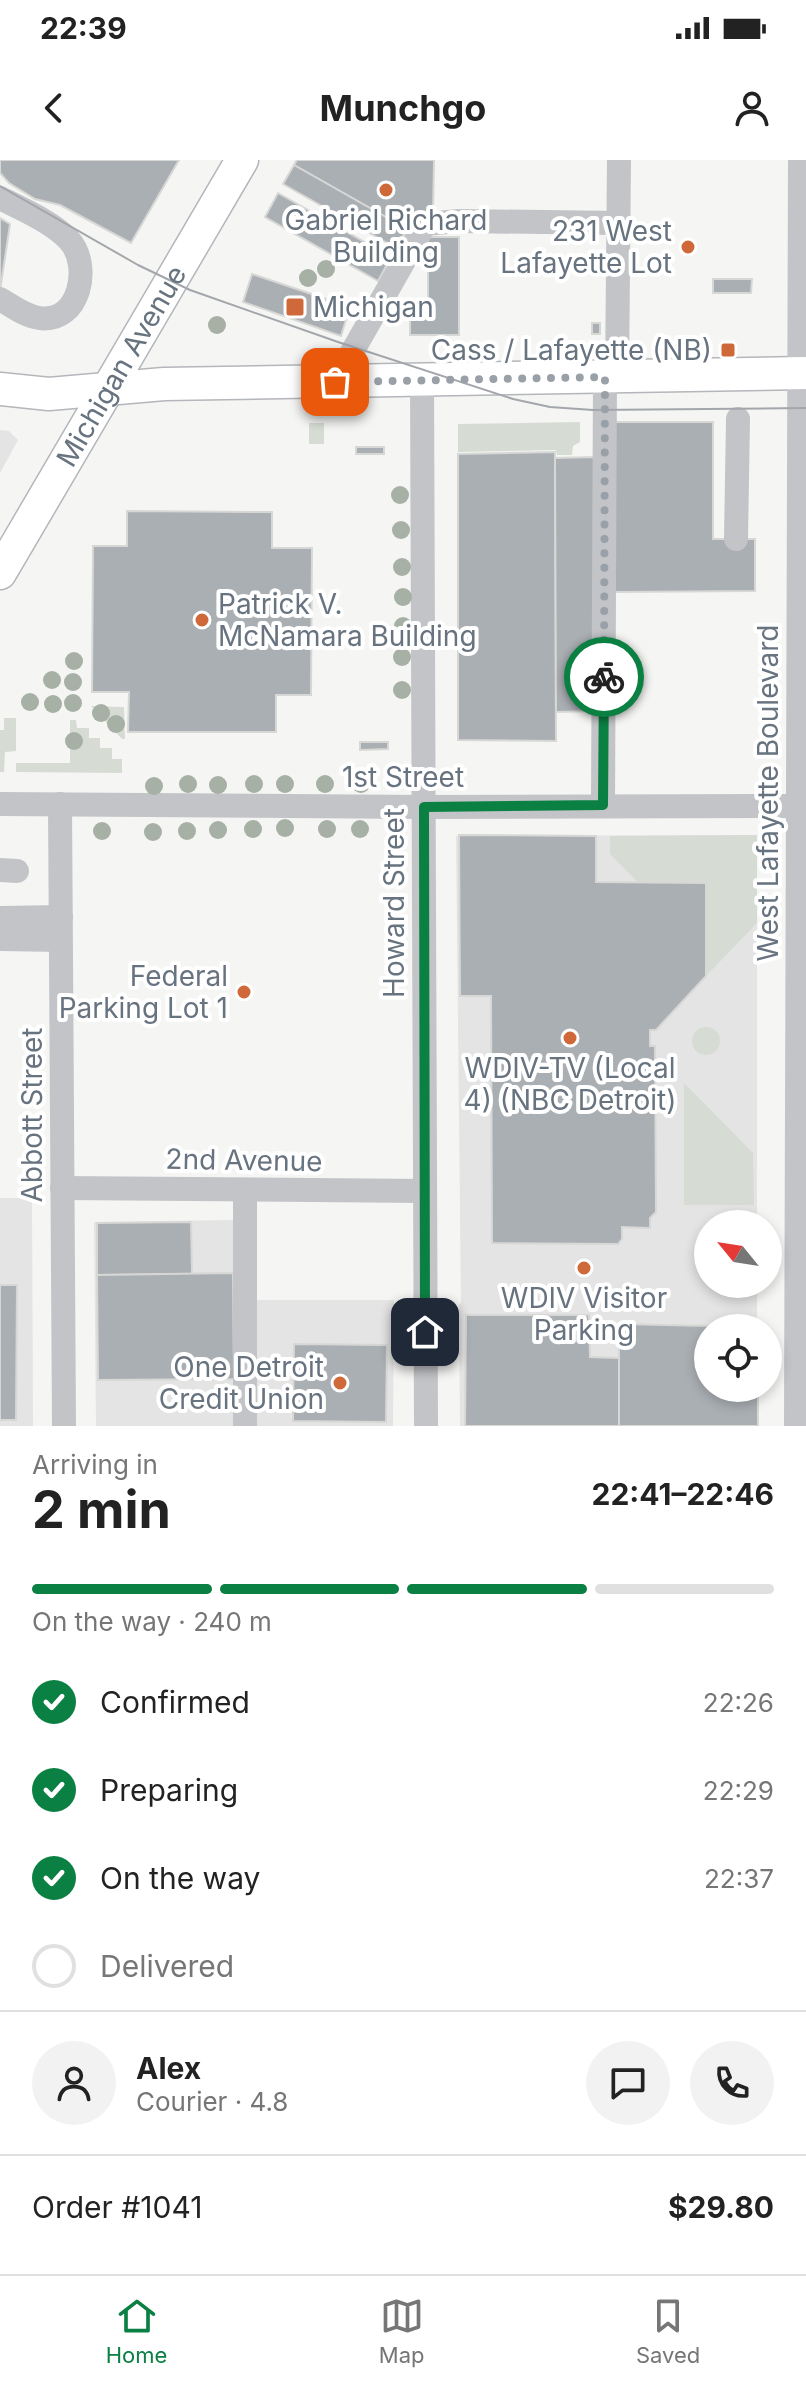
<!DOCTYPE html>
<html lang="en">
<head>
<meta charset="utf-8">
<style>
	body { margin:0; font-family:Inter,sans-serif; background:#f2f2f2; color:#222; height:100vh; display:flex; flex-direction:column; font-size:30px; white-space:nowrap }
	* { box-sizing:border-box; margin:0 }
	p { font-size:26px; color:#767676 }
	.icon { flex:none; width:44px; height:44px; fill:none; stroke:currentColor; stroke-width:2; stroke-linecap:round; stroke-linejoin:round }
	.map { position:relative; height:1266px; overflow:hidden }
	.side { display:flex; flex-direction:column; background:#fff; flex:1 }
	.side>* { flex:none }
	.needle { width:52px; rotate:300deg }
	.fabs { position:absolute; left:694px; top:1050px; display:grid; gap:16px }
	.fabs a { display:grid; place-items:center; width:88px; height:88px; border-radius:50%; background:#fff; box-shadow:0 4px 12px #0003; font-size:40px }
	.pin { position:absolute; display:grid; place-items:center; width:68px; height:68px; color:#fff; margin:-34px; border-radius:16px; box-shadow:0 4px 12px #0006 }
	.courier { position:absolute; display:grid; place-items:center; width:80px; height:80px; margin:-40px; border:6px solid #0b8043; border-radius:50%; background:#fff; color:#222; box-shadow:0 2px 10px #0007 }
	.overview em { font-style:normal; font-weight:700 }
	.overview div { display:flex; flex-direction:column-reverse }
	.overview { display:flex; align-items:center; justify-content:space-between; height:136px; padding:0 32px }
	h1 { font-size:52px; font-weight:700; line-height:60px }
	.bar { display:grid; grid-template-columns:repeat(4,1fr); gap:12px 8px; align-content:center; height:96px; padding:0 32px }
	.bar i { height:10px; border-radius:6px; background:#e0e0e0 }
	.bar .current { background:#0b8043 }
	.bar p { grid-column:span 4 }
	.line { display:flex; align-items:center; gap:20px; padding:0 32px; border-top:2px solid #e0e0e0 }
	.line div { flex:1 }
	.round { display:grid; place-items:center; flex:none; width:84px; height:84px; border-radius:42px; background:#f2f2f2 }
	ol { padding:0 32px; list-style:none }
	li { display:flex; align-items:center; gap:24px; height:88px }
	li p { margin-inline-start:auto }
	li .icon { padding:8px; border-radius:50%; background:#0b8043; color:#fff; stroke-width:4 }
	li:last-child { color:#767676 }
	li i { width:44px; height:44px; border:4px solid #e0e0e0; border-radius:50% }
	.status { display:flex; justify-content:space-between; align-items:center; height:56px; padding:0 40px; background:#fff; direction:ltr }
	.status svg { height:22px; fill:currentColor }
	header { display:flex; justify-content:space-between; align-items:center; height:104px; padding:0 32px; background:#fff; font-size:36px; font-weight:700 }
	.tabs { display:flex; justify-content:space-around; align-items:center; height:112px; border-top:2px solid #e0e0e0; background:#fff; font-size:22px; color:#767676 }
	.tabs a { display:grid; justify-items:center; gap:4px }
	.tabs .current { color:#0b8043 }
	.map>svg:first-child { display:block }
</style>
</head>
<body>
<div class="status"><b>22:39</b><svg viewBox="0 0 49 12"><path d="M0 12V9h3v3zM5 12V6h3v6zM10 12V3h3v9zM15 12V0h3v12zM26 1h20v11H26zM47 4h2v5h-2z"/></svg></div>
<header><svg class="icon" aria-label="back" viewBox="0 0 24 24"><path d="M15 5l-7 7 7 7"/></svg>Munchgo<svg class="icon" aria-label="person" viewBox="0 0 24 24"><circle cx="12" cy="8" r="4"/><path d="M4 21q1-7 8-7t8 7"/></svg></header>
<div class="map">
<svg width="806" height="1266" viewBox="0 0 806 1266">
	<rect width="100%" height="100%" fill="#f5f5f3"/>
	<!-- built -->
	<g fill="#e3e4e3">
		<polygon points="0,270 9,271 18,280 0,313"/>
		<polygon points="757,675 757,1064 708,1064 708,1124 757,1124 757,1168 708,1168 708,1228 757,1266 460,1266 459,1144 461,1143 456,676"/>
		<polygon points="0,1038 32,1038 33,1266 0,1266"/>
		<polygon points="236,1060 238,1266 96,1266 94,1062"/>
		<polygon points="253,1140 394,1140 393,1266 253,1266"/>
	</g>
	<!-- green -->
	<g fill="#d6dcd4">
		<polygon points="580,262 580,282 573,286 572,295 557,295 556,290 458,292 458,264"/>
		<rect x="309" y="263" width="15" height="21"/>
		<polygon points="91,546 124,547 125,579 122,579"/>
		<polygon points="4,558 16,558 16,591 5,592 4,612 0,612 0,570 4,570"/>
		<polygon points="70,560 76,560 77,568 89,568 89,578 100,578 100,588 112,588 112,599 122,599 122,613 16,612 16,603 70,603"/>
		<polygon points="757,675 757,763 706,816 639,723 610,694 610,676"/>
		<circle cx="706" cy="881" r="14"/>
		<polygon points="684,923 753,993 754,1045 684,1045"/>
	</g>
	<!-- building -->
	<g fill="#aaafb4" stroke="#d7d7d5" stroke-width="2">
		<polygon points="0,0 179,0 131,83 60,45 35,39 9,23 0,13"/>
		<polygon points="297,0 434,0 433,55 418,56 407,69 294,5"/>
		<polygon points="294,5 407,69 396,88 283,24"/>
		<polygon points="278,33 391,97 378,121 265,57"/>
		<polygon points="0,58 10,64 0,131"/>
		<polygon points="428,77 459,77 459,175 410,175 410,155 428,155"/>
		<polygon points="252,114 350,147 341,176 243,142"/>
		<polygon points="713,119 752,119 751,133 713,133"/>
		<rect x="592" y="163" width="8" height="11"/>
		<polygon points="614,262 713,262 713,379 755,379 755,431 614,432"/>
		<rect x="356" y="287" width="28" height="7"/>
		<polygon points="555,292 556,581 458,580 458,294"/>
		<polygon points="594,297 595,551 556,552 555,298"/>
		<polygon points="127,351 272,352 272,388 312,388 311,535 276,535 276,572 128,572 129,532 92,532 93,386 127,386"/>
		<polygon points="360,582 388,582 388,589 360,590"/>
		<polygon points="459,675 596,676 596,722 706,723 706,816 656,870 650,870 650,886 655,886 656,1052 650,1058 650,1068 622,1067 622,1079 618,1084 492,1083 491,836 460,836"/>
		<polygon points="191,1062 192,1114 97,1115 97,1063"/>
		<polygon points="233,1113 234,1219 98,1220 97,1115"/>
		<polygon points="0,1125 17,1125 16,1260 0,1260"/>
		<polygon points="466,1155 589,1155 590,1197 619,1198 619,1266 465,1266"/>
		<polygon points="619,1164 758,1167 708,1168 708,1228 758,1228 758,1266 619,1266"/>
		<polygon points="294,1184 387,1185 386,1262 293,1261"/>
	</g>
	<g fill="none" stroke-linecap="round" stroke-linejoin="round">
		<!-- major casing -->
		<g stroke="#b3b6ba" stroke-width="35">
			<g id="major">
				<polyline points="0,229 49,234 164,224 806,213"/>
				<path id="s1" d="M0,413L242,0"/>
			</g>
		</g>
		<!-- minor -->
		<g stroke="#c2c4c7" stroke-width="24">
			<path d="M0,38C22,49 52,62 69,80C92,105 80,164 39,158C25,156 12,146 0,139"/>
			<polyline points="617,217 619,0"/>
			<polyline points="422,220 426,1266"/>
			<polyline points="335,222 425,64 459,61 619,63"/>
			<polyline points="736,379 738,259"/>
			<polyline points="0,644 424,647 806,646"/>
			<polyline points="60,644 64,1266"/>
			<polyline points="603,645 605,217"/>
			<polyline points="0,710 17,711"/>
			<polyline points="0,758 61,757"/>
			<polyline points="0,779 60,780"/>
			<polyline points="62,1028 425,1031"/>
			<polyline points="245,1266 245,1030"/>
			<polyline points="796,1266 800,0"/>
		</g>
		<!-- major -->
		<use href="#major" stroke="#fff" stroke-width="32"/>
		<!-- tram -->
		<polyline stroke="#a3a7ac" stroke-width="2" points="0,26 138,105 190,130 338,182 513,239 550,247 593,250 806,248"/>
	</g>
	<!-- trees -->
	<g fill="#a7b0a5">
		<circle cx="326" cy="109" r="9"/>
		<circle cx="308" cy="118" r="9"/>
		<circle cx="217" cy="165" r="9"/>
		<circle cx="400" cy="335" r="9"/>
		<circle cx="401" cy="370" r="9"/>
		<circle cx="402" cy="407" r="9"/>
		<circle cx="403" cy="437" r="9"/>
		<circle cx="403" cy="466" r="9"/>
		<circle cx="402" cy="497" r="9"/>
		<circle cx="74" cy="501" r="9"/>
		<circle cx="52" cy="520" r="9"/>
		<circle cx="73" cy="522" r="9"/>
		<circle cx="402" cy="530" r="9"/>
		<circle cx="30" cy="542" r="9"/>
		<circle cx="73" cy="543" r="9"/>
		<circle cx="53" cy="544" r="9"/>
		<circle cx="101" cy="553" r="9"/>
		<circle cx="116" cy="564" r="9"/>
		<circle cx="74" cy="581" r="9"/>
		<circle cx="188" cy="624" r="9"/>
		<circle cx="254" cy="624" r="9"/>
		<circle cx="285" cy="624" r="9"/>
		<circle cx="325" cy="624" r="9"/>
		<circle cx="361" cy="624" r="9"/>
		<circle cx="218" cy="625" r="9"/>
		<circle cx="154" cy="626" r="9"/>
		<circle cx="285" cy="668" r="9"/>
		<circle cx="253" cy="669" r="9"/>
		<circle cx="327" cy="669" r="9"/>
		<circle cx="360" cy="669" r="9"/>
		<circle cx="218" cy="670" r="9"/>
		<circle cx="102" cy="671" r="9"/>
		<circle cx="187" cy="671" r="9"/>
		<circle cx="153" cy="672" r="9"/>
	</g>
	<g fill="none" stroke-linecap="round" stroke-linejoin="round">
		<!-- done -->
		<polyline stroke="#99a0a8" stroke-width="8" stroke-dasharray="0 14.4" points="335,222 605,217 604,517"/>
		<!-- route -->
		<polyline stroke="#0b8043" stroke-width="10" points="425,1172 424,647 603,645 604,517"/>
	</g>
	<!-- markers -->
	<g fill="#cf6939" stroke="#fff" stroke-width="3">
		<circle cx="386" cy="30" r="8"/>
		<circle cx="688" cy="87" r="8"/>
		<rect x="285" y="137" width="20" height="20" rx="4"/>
		<rect x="720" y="182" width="16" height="16" rx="4"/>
		<circle cx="202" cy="460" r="8"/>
		<circle cx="244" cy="832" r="8"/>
		<circle cx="570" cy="878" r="8"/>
		<circle cx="584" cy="1108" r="8"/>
		<circle cx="340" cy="1223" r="8"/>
	</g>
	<g text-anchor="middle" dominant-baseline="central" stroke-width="8" stroke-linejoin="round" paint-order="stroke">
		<!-- poi labels -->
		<g font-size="28" fill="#687380" stroke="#fff" text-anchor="end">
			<text x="386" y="60" text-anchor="middle">Gabriel Richard<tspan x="386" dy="32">Building</tspan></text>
			<text x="672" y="71">231 West<tspan x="672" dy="32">Lafayette Lot</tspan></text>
			<text x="313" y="147" text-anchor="start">Michigan</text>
			<text x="712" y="190">Cass / Lafayette (NB)</text>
			<text x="218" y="444" text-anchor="start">Patrick V.<tspan x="218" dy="32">McNamara Building</tspan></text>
			<text x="228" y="816">Federal<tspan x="228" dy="32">Parking Lot 1</tspan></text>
			<text x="570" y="908" text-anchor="middle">WDIV-TV (Local<tspan x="570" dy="32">4) (NBC Detroit)</tspan></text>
			<text x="584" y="1138" text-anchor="middle">WDIV Visitor<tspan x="584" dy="32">Parking</tspan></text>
			<text x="324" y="1207">One Detroit<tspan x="324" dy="32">Credit Union</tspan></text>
		</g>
		<!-- street labels -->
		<g font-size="28" fill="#687380" stroke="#fff">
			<text stroke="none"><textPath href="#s1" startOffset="240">Michigan Avenue</textPath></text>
			<text x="403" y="617">1st Street</text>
			<text transform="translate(768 633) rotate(-90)">West Lafayette Boulevard</text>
			<text transform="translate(394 743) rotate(-90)">Howard Street</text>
			<text transform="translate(32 955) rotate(-90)">Abbott Street</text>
			<text transform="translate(244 1000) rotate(1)">2nd Avenue</text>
		</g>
	</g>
</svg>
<div class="fabs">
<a><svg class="needle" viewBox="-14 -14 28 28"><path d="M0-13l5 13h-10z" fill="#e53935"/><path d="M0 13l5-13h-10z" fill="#767676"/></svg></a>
<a><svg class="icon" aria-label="locate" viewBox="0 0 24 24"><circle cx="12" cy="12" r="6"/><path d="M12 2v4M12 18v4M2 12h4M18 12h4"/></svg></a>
</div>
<div class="pin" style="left:335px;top:222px;background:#ea580c"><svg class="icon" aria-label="bag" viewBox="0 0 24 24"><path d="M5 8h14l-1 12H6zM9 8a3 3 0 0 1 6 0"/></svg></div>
<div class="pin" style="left:425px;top:1172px;background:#1f2937"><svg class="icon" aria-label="home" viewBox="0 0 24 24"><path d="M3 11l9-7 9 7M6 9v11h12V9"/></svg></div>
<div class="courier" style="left:604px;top:517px"><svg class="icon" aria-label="bike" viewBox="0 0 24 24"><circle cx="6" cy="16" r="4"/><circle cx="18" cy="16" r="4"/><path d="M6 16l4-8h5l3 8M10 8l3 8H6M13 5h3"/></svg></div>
</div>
<section class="side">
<div class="overview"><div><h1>2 min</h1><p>Arriving in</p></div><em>22:41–22:46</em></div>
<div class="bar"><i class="current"></i><i class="current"></i><i class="current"></i><i></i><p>On the way · 240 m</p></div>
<ol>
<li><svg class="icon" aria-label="check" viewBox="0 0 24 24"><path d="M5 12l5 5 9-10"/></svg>Confirmed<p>22:26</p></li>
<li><svg class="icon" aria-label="check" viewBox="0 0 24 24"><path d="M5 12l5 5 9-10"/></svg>Preparing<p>22:29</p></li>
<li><svg class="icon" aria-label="check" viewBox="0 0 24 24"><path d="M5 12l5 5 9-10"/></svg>On the way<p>22:37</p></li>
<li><i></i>Delivered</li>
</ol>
<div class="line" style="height:144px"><a class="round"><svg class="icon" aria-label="person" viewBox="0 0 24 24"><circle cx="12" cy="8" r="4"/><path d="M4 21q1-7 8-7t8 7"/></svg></a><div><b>Alex</b><p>Courier · 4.8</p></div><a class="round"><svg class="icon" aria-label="chat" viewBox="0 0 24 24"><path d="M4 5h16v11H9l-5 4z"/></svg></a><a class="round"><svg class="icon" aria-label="phone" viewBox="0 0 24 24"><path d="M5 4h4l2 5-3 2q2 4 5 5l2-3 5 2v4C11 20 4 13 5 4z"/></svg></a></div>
<div class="line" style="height:104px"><div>Order #1041</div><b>$29.80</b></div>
</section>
<nav class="tabs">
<a class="current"><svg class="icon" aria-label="home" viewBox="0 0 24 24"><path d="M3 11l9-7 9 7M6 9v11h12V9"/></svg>Home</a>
<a><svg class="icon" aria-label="map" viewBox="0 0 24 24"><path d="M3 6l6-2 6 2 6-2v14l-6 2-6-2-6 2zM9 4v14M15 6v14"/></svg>Map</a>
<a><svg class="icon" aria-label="saved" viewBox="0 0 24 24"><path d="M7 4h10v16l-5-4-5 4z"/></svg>Saved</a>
</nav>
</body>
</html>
